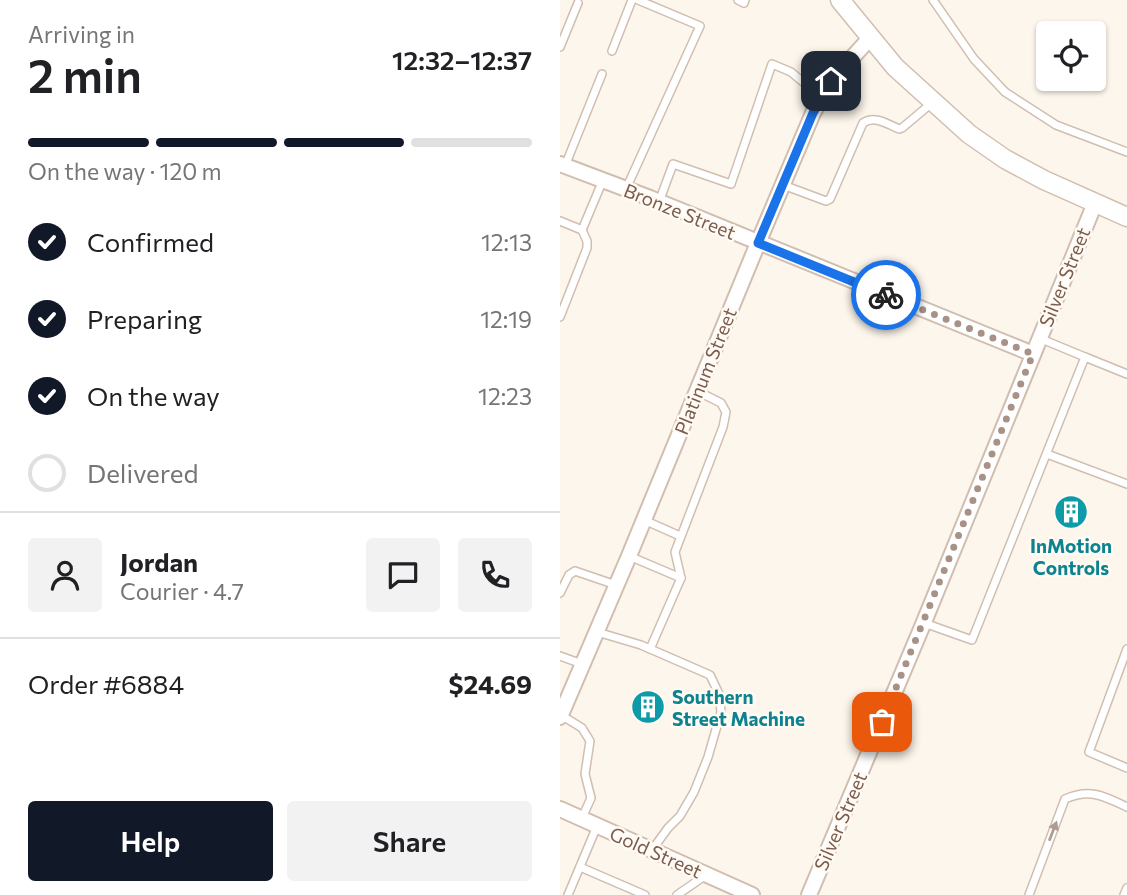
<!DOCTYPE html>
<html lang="en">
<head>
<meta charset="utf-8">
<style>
	body { margin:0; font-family:Commissioner,sans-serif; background:#f2f2f2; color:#202124; height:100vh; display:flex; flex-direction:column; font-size:26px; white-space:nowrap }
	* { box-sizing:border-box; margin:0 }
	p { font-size:23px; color:#757577 }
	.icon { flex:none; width:38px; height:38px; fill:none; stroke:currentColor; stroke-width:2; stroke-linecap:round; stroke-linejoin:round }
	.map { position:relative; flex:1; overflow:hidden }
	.panel { display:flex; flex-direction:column; background:#fff; width:560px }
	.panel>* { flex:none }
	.buttons { position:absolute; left:476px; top:21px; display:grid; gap:14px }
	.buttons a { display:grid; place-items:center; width:70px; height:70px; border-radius:7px; background:#fff; box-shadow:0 2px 5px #0004; font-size:35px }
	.pin { position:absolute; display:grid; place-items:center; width:60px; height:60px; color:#fff; margin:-30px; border-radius:14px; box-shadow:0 4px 10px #0006 }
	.courier { position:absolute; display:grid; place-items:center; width:70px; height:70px; margin:-35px; border:5px solid #1a73e8; border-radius:50%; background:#fff; color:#222; box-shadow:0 2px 9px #0007 }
	.summary em { font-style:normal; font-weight:600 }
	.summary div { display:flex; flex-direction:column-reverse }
	.summary { display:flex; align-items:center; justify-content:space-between; height:119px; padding:0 28px }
	h1 { font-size:46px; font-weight:600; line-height:52px }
	.bar { display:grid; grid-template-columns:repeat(4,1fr); gap:10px 7px; align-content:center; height:84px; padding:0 28px }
	.bar i { height:9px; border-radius:5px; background:#e0e0e0 }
	.bar .on { background:#111827 }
	.bar p { grid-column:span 4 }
	.line { display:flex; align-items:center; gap:18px; padding:0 28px; border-top:2px solid #e0e0e0 }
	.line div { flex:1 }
	.round { display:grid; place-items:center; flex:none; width:74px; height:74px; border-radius:7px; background:#f2f2f2 }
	ol { padding:0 28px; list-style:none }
	li { display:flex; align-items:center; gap:21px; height:77px }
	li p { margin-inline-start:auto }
	li .icon { padding:7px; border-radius:50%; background:#111827; color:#fff; stroke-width:4 }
	li:last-child { color:#757577 }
	li i { width:38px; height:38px; border:4px solid #e0e0e0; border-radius:50% }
	.cta { display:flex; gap:14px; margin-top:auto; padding:14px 28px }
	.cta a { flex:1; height:80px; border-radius:7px; background:#111827; color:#fff; font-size:28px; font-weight:600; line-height:80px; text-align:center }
	.cta a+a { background:#f2f2f2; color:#202124 }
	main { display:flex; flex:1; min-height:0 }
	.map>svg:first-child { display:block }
</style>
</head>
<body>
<main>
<section class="panel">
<div class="summary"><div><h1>2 min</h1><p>Arriving in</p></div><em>12:32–12:37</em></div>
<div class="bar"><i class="on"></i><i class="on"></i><i class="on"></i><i></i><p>On the way · 120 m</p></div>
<ol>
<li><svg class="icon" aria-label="check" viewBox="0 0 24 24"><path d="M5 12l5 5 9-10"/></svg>Confirmed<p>12:13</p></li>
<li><svg class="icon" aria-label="check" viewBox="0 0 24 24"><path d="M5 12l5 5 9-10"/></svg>Preparing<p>12:19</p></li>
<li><svg class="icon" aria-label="check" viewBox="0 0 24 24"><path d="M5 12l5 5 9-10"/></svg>On the way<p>12:23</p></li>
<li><i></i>Delivered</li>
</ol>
<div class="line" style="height:126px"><a class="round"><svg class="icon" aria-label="person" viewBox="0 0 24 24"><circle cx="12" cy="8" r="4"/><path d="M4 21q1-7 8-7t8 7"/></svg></a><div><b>Jordan</b><p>Courier · 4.7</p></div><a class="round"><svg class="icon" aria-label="chat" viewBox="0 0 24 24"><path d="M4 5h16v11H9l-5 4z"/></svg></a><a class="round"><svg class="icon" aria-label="phone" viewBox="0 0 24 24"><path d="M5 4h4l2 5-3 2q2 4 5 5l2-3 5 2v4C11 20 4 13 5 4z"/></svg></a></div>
<div class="line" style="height:91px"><div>Order #6884</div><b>$24.69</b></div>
<div class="cta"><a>Help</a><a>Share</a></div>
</section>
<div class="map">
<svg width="567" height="895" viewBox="0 0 567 895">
	<rect width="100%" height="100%" fill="#fdf6ec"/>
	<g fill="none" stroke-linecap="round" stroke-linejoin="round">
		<!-- service casing -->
		<g stroke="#d1beb0" stroke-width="10">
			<g id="service">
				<polyline points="178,0 184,3 185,0"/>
				<polyline points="373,0 414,59 445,92 496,125 567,152"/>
				<polyline points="0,47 18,3"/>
				<polyline points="52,51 72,0"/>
				<polyline points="5,166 42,74"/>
				<path d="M223,185L266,201L270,199L303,123C315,115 327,124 339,129L342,128L373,102"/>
				<polyline points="66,189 140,26 78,0"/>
				<polyline points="99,202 113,164 171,184 212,64 231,72 261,97"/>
				<polyline points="0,221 22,230 43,180"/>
				<polyline points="0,317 27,248 27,241 22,230"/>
				<polyline points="525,357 567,374"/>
				<polyline points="487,454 567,484"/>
				<polyline points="84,520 120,536"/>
				<polyline points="69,556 121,578 90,649"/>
				<polyline points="121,578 115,552 163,427 166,412 161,403 137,391"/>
				<polyline points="0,593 9,575 15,571 56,585"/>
				<polyline points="364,623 412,640 525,357 479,338"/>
				<polyline points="37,632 81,645 150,675 159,694 161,712 148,757 134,792 120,816 108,828 92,850"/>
				<polyline points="567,649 529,752 567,768"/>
				<polyline points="0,656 22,664"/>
				<polyline points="1,715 22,728 30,741 25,774 31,798 22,818"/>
				<polyline points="20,867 85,895"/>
				<polyline points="8,895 37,826"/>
				<polyline points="117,895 146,875"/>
				<path d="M469,895L505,799C530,788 544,796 567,807"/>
				<polyline points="564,895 567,888"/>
			</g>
		</g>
		<!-- minor casing -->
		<g stroke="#d1beb0" stroke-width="18">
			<g id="minor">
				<polyline points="0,164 90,198 473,354"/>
				<polyline points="0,717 69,556 198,243 253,113 271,81 311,37"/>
				<polyline points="0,809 192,895"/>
				<polyline points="249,895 364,622 535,203"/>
			</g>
		</g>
		<!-- tertiary casing -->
		<g stroke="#d1beb0" stroke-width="21">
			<polyline id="tertiary" points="280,0 335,67 409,134 445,159 484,180 567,217"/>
		</g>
		<!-- service -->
		<use href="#service" stroke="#fff" stroke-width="7"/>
		<!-- minor -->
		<use href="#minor" stroke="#fff" stroke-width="14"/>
		<!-- tertiary -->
		<use href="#tertiary" stroke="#fff" stroke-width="18"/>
	</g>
	<!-- one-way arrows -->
	<defs><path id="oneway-solid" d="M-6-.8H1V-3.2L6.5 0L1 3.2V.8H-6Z" transform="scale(1.75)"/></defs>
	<use fill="#af9d94" href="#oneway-solid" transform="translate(493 831) rotate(-69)"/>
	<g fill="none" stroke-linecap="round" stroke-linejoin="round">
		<!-- done -->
		<polyline stroke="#a89285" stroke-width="7" stroke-dasharray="0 12.6" points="322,722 473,354 326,295"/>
		<!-- route -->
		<polyline stroke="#1a73e8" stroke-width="9" points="271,81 253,113 198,243 326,295"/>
	</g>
	<!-- icons -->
	<defs>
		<g id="building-disc" transform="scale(1.75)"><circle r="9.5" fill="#0f9aa8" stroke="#fffaf3"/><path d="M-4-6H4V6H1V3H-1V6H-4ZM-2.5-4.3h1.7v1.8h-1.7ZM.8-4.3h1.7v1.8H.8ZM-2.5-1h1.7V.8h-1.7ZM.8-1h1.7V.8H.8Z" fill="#fff"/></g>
	</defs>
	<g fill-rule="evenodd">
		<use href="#building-disc" x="511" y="512"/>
		<use href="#building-disc" x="88" y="707"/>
	</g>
	<g text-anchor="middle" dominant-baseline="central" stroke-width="5" stroke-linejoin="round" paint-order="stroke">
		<!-- street labels -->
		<g font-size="19" fill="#7a5c4d" stroke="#fffaf3">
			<text transform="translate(120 211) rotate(22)">Bronze Street</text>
			<text transform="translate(504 277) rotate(-68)">Silver Street</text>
			<text transform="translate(145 371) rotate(-68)">Platinum Street</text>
			<text transform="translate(280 821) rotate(-67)">Silver Street</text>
			<text transform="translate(96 852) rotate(24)">Gold Street</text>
		</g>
		<!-- culture labels -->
		<g font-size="19" font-weight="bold" fill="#0d838f" stroke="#fffaf3">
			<text x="511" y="545">InMotion<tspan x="511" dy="22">Controls</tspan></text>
			<text x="112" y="696" text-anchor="start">Southern<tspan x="112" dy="22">Street Machine</tspan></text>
		</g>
	</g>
</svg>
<div class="buttons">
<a><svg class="icon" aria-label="locate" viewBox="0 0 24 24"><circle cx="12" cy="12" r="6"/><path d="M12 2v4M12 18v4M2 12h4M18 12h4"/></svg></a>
</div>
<div class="pin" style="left:322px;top:722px;background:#ea580c"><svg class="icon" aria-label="bag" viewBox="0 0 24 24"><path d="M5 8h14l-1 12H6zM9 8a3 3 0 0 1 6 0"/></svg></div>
<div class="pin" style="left:271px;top:81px;background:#1f2937"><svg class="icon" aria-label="home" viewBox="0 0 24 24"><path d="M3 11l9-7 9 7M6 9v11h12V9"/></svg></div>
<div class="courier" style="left:326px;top:295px"><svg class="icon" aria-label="bike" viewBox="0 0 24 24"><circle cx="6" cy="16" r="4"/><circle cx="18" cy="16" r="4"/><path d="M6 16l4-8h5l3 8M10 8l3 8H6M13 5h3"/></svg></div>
</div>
</main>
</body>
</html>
